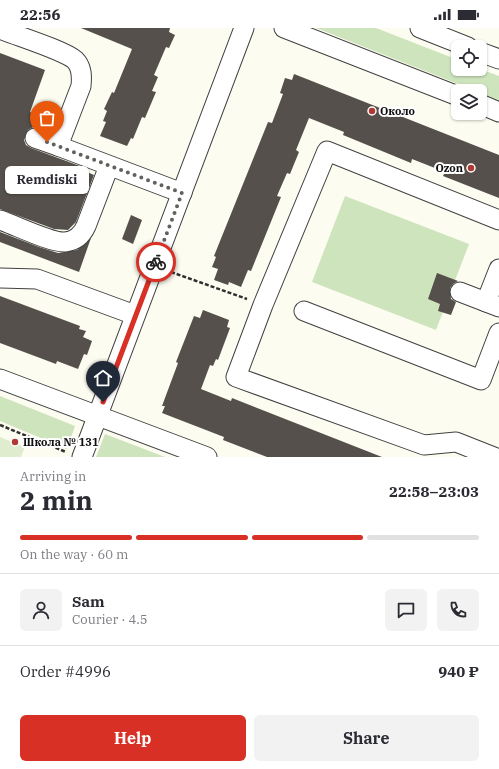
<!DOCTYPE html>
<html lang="en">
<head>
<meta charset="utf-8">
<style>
	body { margin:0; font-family:"IBM Plex Serif",serif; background:#f2f2f3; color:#2b2b33; height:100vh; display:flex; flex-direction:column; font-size:15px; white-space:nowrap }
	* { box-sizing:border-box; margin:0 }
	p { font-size:13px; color:#7c7c81 }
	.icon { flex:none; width:22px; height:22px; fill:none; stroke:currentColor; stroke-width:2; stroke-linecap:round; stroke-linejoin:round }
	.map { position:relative; height:429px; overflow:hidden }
	.side { display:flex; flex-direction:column; background:#fff; flex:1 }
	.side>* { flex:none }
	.buttons { position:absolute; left:451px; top:12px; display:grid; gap:8px }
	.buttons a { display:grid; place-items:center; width:36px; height:36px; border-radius:6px; background:#fff; box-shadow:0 1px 3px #0004; font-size:20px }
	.pin { position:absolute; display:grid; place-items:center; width:34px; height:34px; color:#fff; margin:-41px -17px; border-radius:50% 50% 50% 0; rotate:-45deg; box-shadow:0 0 4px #0007 }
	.pin .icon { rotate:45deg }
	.courier { position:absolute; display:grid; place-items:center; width:40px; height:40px; margin:-20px; border:3px solid #d93025; border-radius:50%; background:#fff; color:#222; box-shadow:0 1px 5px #0007 }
	.bubble { position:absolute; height:28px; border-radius:6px; background:#fff; box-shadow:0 1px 3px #0004; font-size:13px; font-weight:700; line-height:28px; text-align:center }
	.overview em { font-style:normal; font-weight:700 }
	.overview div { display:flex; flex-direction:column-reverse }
	.overview { display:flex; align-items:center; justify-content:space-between; height:68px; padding:0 20px }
	h1 { font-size:26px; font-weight:700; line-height:30px }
	.bar { display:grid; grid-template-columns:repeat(4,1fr); gap:6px 4px; align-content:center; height:48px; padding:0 20px }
	.bar i { height:5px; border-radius:3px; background:#e1e1e2 }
	.bar .active { background:#d93025 }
	.bar p { grid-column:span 4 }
	.line { display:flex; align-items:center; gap:10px; padding:0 20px; border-top:1px solid #e1e1e2 }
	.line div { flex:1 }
	.round { display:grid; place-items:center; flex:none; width:42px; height:42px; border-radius:6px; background:#f2f2f3 }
	.action { display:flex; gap:8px; margin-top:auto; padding:8px 20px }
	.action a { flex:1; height:46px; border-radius:6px; background:#d93025; color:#fff; font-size:16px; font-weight:700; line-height:46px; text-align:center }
	.action a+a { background:#f2f2f3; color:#2b2b33 }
	.status { display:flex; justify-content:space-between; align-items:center; height:28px; padding:0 20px; background:#fff; direction:ltr }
	.status svg { height:11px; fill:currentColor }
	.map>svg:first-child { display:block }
</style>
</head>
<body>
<div class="status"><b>22:56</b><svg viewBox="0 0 49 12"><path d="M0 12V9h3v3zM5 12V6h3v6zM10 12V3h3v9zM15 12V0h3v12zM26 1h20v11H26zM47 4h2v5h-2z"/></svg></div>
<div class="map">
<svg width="499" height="429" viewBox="0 0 499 429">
	<rect width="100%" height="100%" fill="#fdfcf0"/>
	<!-- green -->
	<g fill="#cee4bd">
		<polygon points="316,0 376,0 458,32 458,41 480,41 499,48 499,72"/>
		<polygon points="345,168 469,216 436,302 312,254"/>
		<polygon points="0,368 75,398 67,421 0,393"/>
		<polygon points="105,406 165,429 96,429"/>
	</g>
	<!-- pitch -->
	<polygon fill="#dfedce" points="0,409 25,419 21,429 0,429"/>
	<!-- building -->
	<g fill="#55504b">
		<polygon points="81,0 170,0 169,4 175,7 169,20 166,19 154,47 158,49 152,63 156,64 145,90 142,89 133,111 131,110 127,118 100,108 106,94 103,93 107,83 104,81 112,64 114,65 132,21"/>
		<polygon points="0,25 45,42 30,84 49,93 45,102 33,99 28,102 24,112 26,117 31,120 88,141 87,144 94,147 76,194 68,202 54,201 0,181"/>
		<polygon points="294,46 499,127 499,170 443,148 445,144 412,131 411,135 343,107 344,104 309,90 296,122 299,124 290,146 287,145 277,168 281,169 251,243 248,242 241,259 229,254 228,257 214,252 218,241 212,239 216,229 214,228 268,94 272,95 283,66 280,65 285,50 292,52"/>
		<polygon points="131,187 142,192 133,216 122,211"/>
		<polygon points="0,204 39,219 58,225 77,222 91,210 79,244 0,214"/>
		<polygon points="437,245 458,253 453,256 450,260 451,271 456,274 451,287 438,283 440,276 428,271"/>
		<polygon points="0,268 80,298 79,301 86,303 83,309 92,313 87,327 84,326 78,341 57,333 56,336 0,315"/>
		<polygon points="203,282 229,292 227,299 230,300 218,332 216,331 213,338 210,337 201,361 231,373 232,370 382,429 267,429 223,412 224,409 162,385 165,378 162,378 178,335 176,334 194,288 200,290"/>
	</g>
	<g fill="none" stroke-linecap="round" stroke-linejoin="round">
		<!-- minor casing -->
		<g stroke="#414141" stroke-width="21">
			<g id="minor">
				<polyline points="284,0 458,68"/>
				<polyline points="420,0 468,19"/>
				<path d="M0,1C17,8 63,22 75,32C82,39 82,48 81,58L58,118L182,165"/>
				<polyline points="480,24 499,31"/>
				<polyline points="480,76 499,84"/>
				<polyline points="35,110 58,118"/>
				<path d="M0,192C15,197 51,215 65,214C75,213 82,207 86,198L109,138"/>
				<polyline points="499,241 486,274 499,279"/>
				<polyline points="0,250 37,251 135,287"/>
				<polyline points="460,264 486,274"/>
				<polyline points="304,283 481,352 499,305"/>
				<polyline points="0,351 207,429"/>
				<polyline points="82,429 244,0"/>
				<polyline points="494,429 456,414 424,417 236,349 263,277 327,123 499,192"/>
			</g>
		</g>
		<!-- path -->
		<g stroke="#303030" stroke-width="2.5" stroke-dasharray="4 2" stroke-linecap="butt">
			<polyline points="171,244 247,271"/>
			<polyline points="0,397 66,424"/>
		</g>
		<!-- minor -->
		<use href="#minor" stroke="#fff" stroke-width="19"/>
	</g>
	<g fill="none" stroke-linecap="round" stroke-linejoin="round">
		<!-- done -->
		<polyline stroke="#62615d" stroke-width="4" stroke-dasharray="0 7.2" points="47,114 182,165 156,234"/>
		<!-- route -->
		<polyline stroke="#d93025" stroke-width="5" points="103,374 156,234"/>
	</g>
	<!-- markers -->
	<g fill="#af3a35" stroke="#fff" stroke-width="1.5">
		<circle cx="372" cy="83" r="4"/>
		<circle cx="471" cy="140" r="4"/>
		<circle cx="15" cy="414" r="4"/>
	</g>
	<g text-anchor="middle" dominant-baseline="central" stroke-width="4" stroke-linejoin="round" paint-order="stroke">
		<!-- poi labels -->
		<g font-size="11" font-weight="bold" fill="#0e0e0e" stroke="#fff" text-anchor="start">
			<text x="380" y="83">Около</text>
			<text x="463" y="140" text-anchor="end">Ozon</text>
			<text x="23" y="414">Школа № 131</text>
		</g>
	</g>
</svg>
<div class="buttons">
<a><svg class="icon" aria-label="locate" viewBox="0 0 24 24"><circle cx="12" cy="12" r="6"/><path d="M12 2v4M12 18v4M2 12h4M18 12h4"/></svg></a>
<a><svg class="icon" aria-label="layers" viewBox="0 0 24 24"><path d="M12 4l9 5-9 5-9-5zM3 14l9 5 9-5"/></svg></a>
</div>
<div class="pin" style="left:47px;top:114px;background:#ea580c"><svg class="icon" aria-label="bag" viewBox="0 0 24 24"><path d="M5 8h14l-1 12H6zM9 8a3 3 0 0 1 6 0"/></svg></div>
<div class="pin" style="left:103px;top:374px;background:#1f2937"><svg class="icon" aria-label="home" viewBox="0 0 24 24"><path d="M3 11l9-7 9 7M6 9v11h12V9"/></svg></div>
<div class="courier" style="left:156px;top:234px"><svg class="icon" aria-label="bike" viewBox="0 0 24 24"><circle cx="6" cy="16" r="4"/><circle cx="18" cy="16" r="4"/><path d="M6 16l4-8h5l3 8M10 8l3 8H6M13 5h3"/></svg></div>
<div class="bubble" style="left:5px;top:138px;width:84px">Remdiski</div>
</div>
<section class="side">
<div class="overview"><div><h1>2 min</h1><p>Arriving in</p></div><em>22:58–23:03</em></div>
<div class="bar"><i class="active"></i><i class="active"></i><i class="active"></i><i></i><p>On the way · 60 m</p></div>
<div class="line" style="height:72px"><a class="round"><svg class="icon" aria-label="person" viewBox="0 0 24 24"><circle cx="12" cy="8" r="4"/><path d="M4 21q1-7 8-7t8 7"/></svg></a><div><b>Sam</b><p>Courier · 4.5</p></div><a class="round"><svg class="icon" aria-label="chat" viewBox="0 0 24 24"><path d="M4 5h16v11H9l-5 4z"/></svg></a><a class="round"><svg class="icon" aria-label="phone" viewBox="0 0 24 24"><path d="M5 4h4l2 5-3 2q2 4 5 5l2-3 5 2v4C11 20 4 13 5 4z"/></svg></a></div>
<div class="line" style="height:52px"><div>Order #4996</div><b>940 ₽</b></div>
<div class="action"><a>Help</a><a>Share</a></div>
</section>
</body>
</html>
